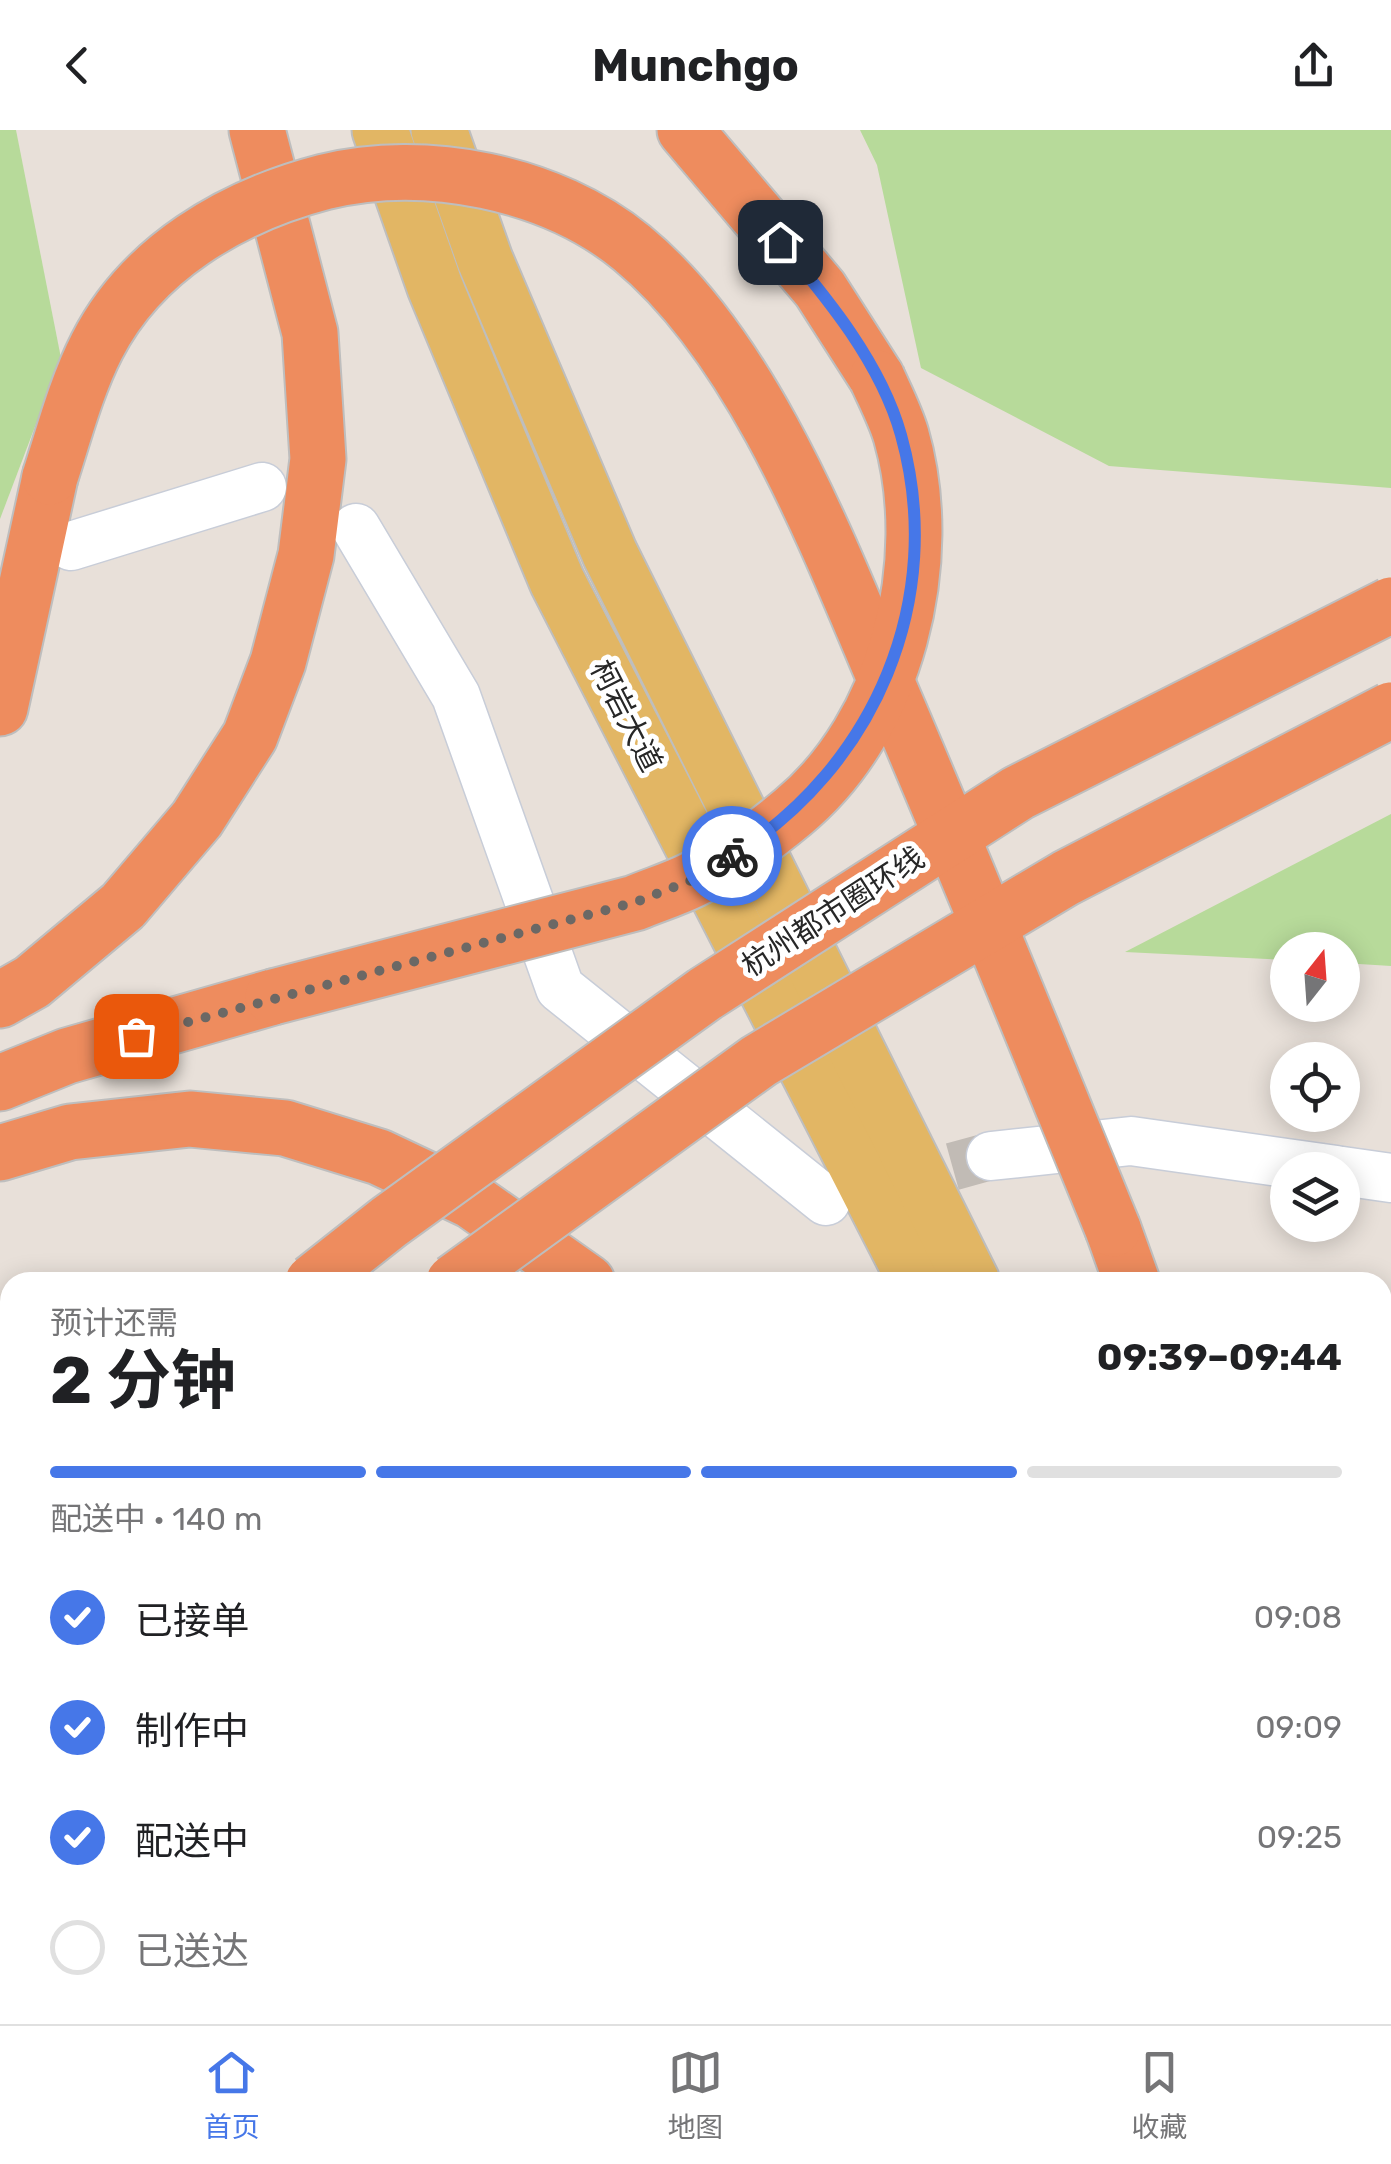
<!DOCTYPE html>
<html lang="zh">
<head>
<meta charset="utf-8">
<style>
	body { margin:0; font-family:Rubik,"Noto Sans SC",sans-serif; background:#f6f6f6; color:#202124; height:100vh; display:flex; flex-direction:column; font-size:38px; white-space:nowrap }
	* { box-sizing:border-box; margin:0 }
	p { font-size:32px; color:#757577 }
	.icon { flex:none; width:55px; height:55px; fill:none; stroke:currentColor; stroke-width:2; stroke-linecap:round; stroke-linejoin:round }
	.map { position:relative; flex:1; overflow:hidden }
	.details { position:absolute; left:0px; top:1142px; width:1392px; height:752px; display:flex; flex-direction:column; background:#fff; border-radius:30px 30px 0 0; box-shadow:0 5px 25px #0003 }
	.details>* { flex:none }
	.needle { width:65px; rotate:17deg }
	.controls { position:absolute; left:1270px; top:802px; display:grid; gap:20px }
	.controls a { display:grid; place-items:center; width:90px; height:90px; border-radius:50%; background:#fff; box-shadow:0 5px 25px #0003; font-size:50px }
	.pin { position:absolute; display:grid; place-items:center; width:85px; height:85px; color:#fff; margin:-42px; border-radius:20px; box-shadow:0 5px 15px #0006 }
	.courier { position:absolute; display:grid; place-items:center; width:100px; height:100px; margin:-50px; border:8px solid #4677e8; border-radius:50%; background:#fff; color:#222; box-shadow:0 2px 12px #0007 }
	.headline em { font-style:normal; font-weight:700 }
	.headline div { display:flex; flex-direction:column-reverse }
	.headline { display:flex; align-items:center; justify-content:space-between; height:170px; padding:0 50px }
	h1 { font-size:65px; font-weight:700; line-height:75px }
	.bar { display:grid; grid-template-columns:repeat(4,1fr); gap:15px 10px; align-content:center; height:120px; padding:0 50px }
	.bar i { height:12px; border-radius:8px; background:#e0e0e0 }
	.bar .current { background:#4677e8 }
	.bar p { grid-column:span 4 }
	ol { padding:0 50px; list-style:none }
	li { display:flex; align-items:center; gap:30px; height:110px }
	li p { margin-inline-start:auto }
	li .icon { padding:10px; border-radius:50%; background:#4677e8; color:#fff; stroke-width:4 }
	li:last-child { color:#757577 }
	li i { width:55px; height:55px; border:5px solid #e0e0e0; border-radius:50% }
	header { display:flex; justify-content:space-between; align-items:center; height:130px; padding:0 50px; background:#fff; font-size:45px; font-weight:700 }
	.menu { display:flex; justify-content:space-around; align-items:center; height:140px; border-top:2px solid #e0e0e0; background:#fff; font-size:28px; color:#757577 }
	.menu a { display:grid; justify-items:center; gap:5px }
	.menu .current { color:#4677e8 }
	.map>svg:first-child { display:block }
</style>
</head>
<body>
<header><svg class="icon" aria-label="back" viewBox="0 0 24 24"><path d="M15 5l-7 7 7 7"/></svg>Munchgo<svg class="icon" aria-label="share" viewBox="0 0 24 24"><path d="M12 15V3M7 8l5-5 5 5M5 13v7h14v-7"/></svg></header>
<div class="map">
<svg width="1391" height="1894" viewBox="0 0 1391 1894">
	<rect width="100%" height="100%" fill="#e8e0d9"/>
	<!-- green -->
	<g fill="#b7da9a">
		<polygon points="0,0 16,0 61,228 0,389"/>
		<polygon points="860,0 1391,0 1391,358 1109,336 921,238 877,35"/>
		<polygon points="1391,684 1391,836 1343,833 1342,820 1288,820 1287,830 1125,822"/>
		<polygon points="10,1698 10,1885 977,1885 981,1894 0,1894 0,1709"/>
	</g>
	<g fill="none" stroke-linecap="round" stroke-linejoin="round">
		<!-- minor-tunnel -->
		<polyline stroke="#c1bbb5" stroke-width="48" stroke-dasharray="48 24" stroke-linecap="butt" points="883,1056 991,1026"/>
		<!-- minor casing -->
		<g stroke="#c8cdd8" stroke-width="51">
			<g id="minor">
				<polyline points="356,398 456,566 560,858 826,1071"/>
				<polyline points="71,416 262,357"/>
				<polyline points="991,1026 1131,1011 1336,1040"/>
				<polyline points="1342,1041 1391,1048"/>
			</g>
		</g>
		<!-- major casing -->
		<g stroke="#bebebe" stroke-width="59">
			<g id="major">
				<polyline points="380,0 435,157 557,451 916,1152"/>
				<polyline points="439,0 485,130 610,424 972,1152"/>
				<polyline points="1244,1885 1247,1894"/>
				<polyline points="1314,1885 1318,1894"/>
			</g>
		</g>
		<!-- highway casing -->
		<g stroke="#bebebe" stroke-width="59">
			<g id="highway">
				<polyline points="685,0 820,159 877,248"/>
				<polyline points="0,578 50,347"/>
				<polyline points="0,870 32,852 123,776 197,689 250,606 278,532 306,425 318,329 310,203 257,0"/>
				<polyline points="0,953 67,926 273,867"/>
				<polyline points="0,1023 70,1002 190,989 285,998 379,1027 472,1071 587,1152"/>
				<polyline points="1113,1099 1132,1152"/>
				<polyline points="0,1400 10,1392"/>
				<polyline points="0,1515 10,1507"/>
				<polyline points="1147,1885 1153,1894"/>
				<polyline points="1378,1885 1381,1894"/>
			</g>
		</g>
		<!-- minor -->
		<use href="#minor" stroke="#fff" stroke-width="48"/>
		<!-- major -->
		<use href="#major" stroke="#e2b664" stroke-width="55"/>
		<!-- highway -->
		<use href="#highway" stroke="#ee8c5e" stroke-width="55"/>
		<!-- highway-bridge casing -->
		<g stroke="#bebebe" stroke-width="59" stroke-linecap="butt">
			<g id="highway-bridge">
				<path d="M50,347C64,304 76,257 97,216C142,128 232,76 324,52C425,27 552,52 632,118C756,220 830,420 892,565C968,742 1040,921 1113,1099"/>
				<path d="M273,867L635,773C654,765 674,759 692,750C727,733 763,707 793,682C897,596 937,431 901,305C895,285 885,266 877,248"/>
				<polyline points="313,1152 389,1092 705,864 1018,663 1391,475"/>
				<polyline points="454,1152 759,931 1066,748 1391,580"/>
			</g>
		</g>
		<!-- highway-bridge -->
		<use href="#highway-bridge" stroke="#ee8c5e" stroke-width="55"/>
	</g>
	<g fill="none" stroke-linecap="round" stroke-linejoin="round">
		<!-- done -->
		<polyline stroke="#6b6865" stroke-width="10" stroke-dasharray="0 18" points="136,906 636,772 692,750 732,726"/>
		<!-- route -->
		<path stroke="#4677e8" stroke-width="12" d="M732,726C875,637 947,469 901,305C881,233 827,168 780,112"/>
	</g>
	<g text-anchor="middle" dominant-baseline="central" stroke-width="10" stroke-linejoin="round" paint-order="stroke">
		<!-- street labels -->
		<g font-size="30" fill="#272727" stroke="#fff">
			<text transform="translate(626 586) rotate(63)">柯岩大道</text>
			<text transform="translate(833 782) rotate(-33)">杭州都市圈环线</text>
		</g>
	</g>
</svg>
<div class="controls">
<a><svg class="needle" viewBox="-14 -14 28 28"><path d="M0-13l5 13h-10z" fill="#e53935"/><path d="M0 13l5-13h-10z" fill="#757577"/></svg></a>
<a><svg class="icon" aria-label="locate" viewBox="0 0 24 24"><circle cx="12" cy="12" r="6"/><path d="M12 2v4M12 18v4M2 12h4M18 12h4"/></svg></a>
<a><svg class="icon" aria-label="layers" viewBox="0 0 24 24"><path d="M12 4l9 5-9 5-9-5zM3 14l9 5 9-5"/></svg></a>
</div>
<div class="pin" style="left:136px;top:906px;background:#ea580c"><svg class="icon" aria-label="bag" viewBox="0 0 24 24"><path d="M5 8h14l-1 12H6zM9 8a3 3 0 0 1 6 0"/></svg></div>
<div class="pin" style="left:780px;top:112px;background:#1f2937"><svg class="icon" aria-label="home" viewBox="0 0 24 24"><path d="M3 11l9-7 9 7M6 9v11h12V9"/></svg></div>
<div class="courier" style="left:732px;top:726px"><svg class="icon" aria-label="bike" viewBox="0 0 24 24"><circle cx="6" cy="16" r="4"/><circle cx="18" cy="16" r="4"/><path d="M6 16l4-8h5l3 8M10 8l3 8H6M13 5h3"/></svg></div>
<section class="details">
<div class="headline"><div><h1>2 分钟</h1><p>预计还需</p></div><em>09:39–09:44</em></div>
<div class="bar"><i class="current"></i><i class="current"></i><i class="current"></i><i></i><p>配送中 · 140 m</p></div>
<ol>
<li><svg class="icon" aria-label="check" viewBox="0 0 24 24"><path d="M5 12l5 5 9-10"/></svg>已接单<p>09:08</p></li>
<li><svg class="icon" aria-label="check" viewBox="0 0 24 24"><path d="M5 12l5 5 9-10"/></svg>制作中<p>09:09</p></li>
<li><svg class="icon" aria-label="check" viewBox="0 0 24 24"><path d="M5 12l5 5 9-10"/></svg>配送中<p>09:25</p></li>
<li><i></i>已送达</li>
</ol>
</section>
</div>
<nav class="menu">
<a class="current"><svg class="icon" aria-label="home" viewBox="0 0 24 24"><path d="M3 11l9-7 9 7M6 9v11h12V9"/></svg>首页</a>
<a><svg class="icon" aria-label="map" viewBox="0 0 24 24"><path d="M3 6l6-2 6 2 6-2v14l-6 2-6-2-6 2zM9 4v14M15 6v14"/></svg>地图</a>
<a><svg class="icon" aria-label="saved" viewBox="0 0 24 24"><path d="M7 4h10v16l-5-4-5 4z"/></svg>收藏</a>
</nav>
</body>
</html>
